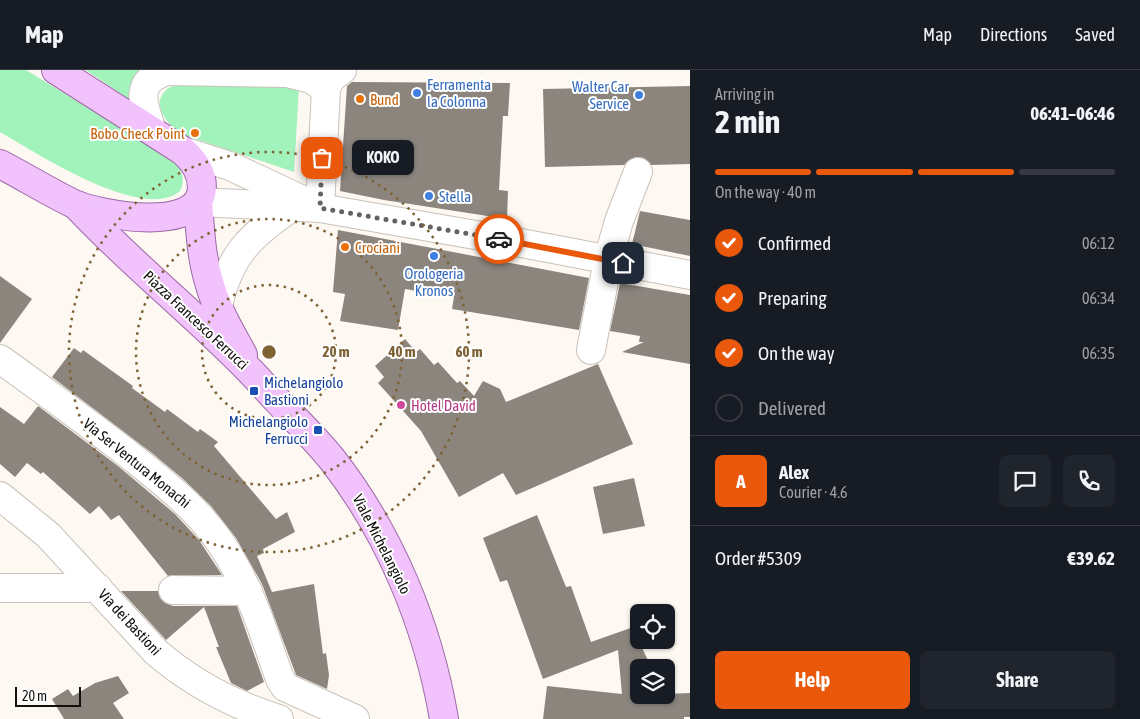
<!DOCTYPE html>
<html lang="en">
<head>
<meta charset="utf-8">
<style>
	body { margin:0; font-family:"Asap Condensed",sans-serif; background:#20242c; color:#f1f3f6; height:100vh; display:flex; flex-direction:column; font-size:19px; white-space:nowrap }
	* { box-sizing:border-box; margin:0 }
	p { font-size:16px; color:#9ea1a6 }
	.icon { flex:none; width:28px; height:28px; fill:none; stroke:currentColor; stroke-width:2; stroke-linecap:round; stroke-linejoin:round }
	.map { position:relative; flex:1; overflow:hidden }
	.sheet { display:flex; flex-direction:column; background:#171b24; width:450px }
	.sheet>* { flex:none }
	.tools { position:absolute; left:630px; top:534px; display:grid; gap:10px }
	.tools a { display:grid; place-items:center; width:45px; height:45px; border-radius:8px; background:#171b24; box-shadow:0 1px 4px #0004; font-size:25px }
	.scale { position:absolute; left:15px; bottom:12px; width:66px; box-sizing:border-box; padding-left:5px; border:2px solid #12100d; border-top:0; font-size:14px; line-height:18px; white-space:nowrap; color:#12100d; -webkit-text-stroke:4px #fff; paint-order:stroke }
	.pin { position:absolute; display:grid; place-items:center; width:42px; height:42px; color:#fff; margin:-21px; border-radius:10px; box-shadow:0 2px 8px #0006 }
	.courier { position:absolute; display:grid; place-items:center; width:50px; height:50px; margin:-25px; border:4px solid #ea580c; border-radius:50%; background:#fff; color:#222; box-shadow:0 1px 6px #0007 }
	.bubble { position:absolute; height:35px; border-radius:8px; background:#171b24; box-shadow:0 1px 4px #0004; font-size:16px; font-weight:700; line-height:35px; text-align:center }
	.summary em { font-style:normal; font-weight:700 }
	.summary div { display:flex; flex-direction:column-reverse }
	.summary { display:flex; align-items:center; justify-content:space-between; height:85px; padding:0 25px }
	h1 { font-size:32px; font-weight:700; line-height:38px }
	.bar { display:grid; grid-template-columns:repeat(4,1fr); gap:8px 5px; align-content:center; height:60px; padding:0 25px }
	.bar i { height:6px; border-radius:4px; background:#363941 }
	.bar .selected { background:#ea580c }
	.bar p { grid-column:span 4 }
	.line { display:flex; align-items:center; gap:12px; padding:0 25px; border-top:1px solid #363941 }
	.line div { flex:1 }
	.round { display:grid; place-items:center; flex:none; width:52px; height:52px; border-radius:8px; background:#20242c }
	ol { padding:0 25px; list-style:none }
	li { display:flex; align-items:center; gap:15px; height:55px }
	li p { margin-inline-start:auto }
	li .icon { padding:5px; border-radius:50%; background:#ea580c; color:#fff; stroke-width:4 }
	li:last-child { color:#9ea1a6 }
	li i { width:28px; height:28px; border:2px solid #363941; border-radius:50% }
	.primary-button { display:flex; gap:10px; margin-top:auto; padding:10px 25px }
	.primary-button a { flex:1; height:58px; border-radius:8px; background:#ea580c; color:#fff; font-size:20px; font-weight:700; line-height:58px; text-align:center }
	.primary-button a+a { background:#20242c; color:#f1f3f6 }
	header { display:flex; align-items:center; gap:30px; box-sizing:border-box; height:70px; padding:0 25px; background:#171b24; border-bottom:1px solid #363941 }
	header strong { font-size:24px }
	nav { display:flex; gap:28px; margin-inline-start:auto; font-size:18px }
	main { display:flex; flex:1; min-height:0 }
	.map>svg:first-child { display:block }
</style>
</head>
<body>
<header>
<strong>Map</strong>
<nav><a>Map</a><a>Directions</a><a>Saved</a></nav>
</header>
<main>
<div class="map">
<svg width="690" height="649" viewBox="0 0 690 649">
	<rect width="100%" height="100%" fill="#fef8f2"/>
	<!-- green -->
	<g fill="#a1f3bb">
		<path d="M0,0H26L171,89C180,99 187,107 180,121C143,153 35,82 0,62Z"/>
		<polygon points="86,0 145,0 132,29 129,29"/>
		<path d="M186,13L299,17L294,102L178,63C167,52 150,34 167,19C171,16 180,15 186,13Z"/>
	</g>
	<!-- building -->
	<g fill="#8b857e">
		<polygon points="352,12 510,13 508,46 503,46 499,120 508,121 507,149 384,130 340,121 347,16"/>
		<polygon points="690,16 690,94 651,95 644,88 636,87 629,90 624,95 545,97 543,19"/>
		<polygon points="640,141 690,150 690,186 632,174"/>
		<polygon points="338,160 589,208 579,260 452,239 454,227 405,219 398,260 340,251 345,224 333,222"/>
		<polygon points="0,206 32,229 0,273"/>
		<polygon points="620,213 690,225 690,294 622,282 644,272 639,272 640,266 610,261"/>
		<polygon points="405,269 416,282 420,279 434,295 438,292 457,313 460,311 474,326 483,311 500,319 506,332 598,294 633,374 516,425 503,403 459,427 421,361 378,313 384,307 375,296"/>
		<polygon points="74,278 81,283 83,280 133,316 132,318 165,342 167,339 198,362 200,359 218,372 214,376 276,449 287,442 295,462 263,479 264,483 257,486 272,522 314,514 323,584 326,583 329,605 327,619 296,605 262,514 236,468 211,436 183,409 153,384 52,307"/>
		<polygon points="38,336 118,396 175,444 199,470 222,505 168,506 119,445 111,450 99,436 90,444 43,402 41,404 27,393 15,407 0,394 0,337 24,354"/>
		<polygon points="634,408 645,456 603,464 593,417"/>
		<polygon points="537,445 566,517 571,516 591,572 639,555 639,570 643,570 639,571 650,595 669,595 666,618 666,598 639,598 639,625 690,623 690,647 684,647 684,649 543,649 547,616 622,624 618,580 543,609 507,510 500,512 483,468"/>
		<polygon points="121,521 158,521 160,528 165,533 173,536 237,536 264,612 247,621 231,613 216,577 219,577 204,537 166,570"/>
		<polygon points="118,606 129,623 113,633 124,649 64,649 52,629 68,619 73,626 95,613"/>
	</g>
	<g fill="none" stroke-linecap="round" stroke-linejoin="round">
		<!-- minor casing -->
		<g stroke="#c8c2ba" stroke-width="30">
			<g id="minor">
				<path d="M152,60C143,35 133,11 167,1L287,3L311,9L326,19"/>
				<polyline points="183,81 230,96 307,132"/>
				<polyline points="198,132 320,138 521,173 690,205"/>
				<polyline points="320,138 326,19 330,9 342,0"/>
				<path d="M218,236C229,186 250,165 292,137"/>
				<polyline points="591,280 608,190 619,151 638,102"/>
				<path d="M0,289C43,320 86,351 128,384C169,417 207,445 233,493C254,529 266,570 280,609L285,617L355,649"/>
				<path d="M0,426L48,465L156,582C192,613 234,635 279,649"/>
				<polyline points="0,518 98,518"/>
				<polyline points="173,520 248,521"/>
			</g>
		</g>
		<!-- major casing -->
		<g stroke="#9c69a7" stroke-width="30">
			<g id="major">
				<path d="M0,94C25,107 49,122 74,134C100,145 192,162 201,124C205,106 195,92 183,81L56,0"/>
				<path d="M198,132C200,158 201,186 209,212C216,238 230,261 243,285"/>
				<path d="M76,135C131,194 195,244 251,302C260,311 268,321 277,330C295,349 314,367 331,388C390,463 428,555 444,649"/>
			</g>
		</g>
		<!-- minor -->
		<use href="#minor" stroke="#fff" stroke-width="28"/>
		<!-- major -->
		<use href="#major" stroke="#f1c2fc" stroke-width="28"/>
	</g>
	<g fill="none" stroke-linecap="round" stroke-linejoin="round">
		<!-- done -->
		<polyline stroke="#65615d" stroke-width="5" stroke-dasharray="0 9" points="322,88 320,138 499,169"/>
		<!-- route -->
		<polyline stroke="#ea580c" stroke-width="6" points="499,169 623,193"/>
	</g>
	<!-- distance rings -->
	<g fill="none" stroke="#7d6234" stroke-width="2.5" stroke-dasharray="2.5 5">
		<circle cx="269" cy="282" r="67"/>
		<circle cx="269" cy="282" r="133"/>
		<circle cx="269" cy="282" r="200"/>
	</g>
	<!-- markers -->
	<g fill="#3f7fe0" stroke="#fff" stroke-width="2">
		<circle cx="417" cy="23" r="5"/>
		<circle cx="639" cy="25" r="5"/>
		<circle cx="429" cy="126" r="5"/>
		<circle cx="434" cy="186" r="5"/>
	</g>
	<g fill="#e8710a" stroke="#fff" stroke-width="2">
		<circle cx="360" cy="29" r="5"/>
		<circle cx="195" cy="63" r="5"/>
		<circle cx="345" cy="177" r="5"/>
	</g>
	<g fill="#1a4fb4" stroke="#fff" stroke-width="2">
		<rect x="249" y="316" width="10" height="10" rx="2.5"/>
		<rect x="313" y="355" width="10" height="10" rx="2.5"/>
	</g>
	<circle fill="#d1479c" stroke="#fff" stroke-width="2" cx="401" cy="335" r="5"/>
	<g text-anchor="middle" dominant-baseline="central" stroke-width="4" stroke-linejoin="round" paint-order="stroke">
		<!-- shop labels -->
		<g font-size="15" fill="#366cbe" stroke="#fff" text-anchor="start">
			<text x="427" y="14">Ferramenta<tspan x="427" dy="17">la Colonna</tspan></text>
			<text x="629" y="16" text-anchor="end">Walter Car<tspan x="629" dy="17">Service</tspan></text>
			<text x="439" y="126">Stella</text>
			<text x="434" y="203" text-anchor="middle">Orologeria<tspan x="434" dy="17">Kronos</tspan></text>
		</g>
		<!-- food labels -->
		<g font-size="15" fill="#c56008" stroke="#fff" text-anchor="start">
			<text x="370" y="29">Bund</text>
			<text x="185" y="63" text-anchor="end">Bobo Check Point</text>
			<text x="355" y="177">Crociani</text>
		</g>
		<!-- street labels -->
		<g font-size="15" fill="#12100d" stroke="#fff">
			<text transform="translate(196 250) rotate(43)">Piazza Francesco Ferrucci</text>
			<text transform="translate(137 393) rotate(39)">Via Ser Ventura Monachi</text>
			<text transform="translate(382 474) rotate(63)">Viale Michelangiolo</text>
			<text transform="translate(130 552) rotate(47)">Via dei Bastioni</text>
		</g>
		<!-- transit labels -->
		<g font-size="15" fill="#164399" stroke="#fff" text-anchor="start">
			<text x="264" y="312">Michelangiolo<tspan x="264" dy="17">Bastioni</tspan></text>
			<text x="308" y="351" text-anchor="end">Michelangiolo<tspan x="308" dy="17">Ferrucci</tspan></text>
		</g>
		<!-- hotel labels -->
		<g font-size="15" fill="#b23c85" stroke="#fff" text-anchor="start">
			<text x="411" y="335">Hotel David</text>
		</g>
	</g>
	<circle cx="269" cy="282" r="8" fill="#7d6234" stroke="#fff" stroke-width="2.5"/>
	<g font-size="15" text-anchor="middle" font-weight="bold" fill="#7d6234" stroke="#fff" stroke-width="4" stroke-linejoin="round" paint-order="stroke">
		<text x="336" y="287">20 m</text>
		<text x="402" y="287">40 m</text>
		<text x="469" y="287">60 m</text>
	</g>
</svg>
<div class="tools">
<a><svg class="icon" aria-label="locate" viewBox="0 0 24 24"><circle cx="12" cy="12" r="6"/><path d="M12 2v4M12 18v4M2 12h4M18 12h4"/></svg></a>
<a><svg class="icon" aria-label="layers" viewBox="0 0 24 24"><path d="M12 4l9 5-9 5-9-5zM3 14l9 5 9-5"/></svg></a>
</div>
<div class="scale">20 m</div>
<div class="pin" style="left:322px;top:88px;background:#ea580c"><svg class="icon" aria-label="bag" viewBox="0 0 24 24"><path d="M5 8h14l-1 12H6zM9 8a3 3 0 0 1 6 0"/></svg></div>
<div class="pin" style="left:623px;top:193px;background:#1f2937"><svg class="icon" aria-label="home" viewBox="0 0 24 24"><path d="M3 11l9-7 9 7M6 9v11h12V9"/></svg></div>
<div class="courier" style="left:499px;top:169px"><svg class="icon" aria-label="car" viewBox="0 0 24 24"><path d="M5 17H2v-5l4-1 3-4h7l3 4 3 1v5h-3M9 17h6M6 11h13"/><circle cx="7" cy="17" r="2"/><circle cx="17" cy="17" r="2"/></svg></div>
<div class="bubble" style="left:352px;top:70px;width:62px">KOKO</div>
</div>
<section class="sheet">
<div class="summary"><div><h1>2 min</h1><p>Arriving in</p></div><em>06:41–06:46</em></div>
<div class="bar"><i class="selected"></i><i class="selected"></i><i class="selected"></i><i></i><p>On the way · 40 m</p></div>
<ol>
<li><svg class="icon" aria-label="check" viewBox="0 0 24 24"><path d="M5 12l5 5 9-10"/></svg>Confirmed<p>06:12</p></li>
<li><svg class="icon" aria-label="check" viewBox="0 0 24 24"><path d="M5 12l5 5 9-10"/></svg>Preparing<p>06:34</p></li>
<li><svg class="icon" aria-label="check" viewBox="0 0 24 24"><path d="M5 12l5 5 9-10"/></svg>On the way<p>06:35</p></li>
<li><i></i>Delivered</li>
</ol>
<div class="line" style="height:90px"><b class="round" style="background:#ea580c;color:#fff">A</b><div><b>Alex</b><p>Courier · 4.6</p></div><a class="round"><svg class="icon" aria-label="chat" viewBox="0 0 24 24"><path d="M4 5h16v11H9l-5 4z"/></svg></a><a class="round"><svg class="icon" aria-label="phone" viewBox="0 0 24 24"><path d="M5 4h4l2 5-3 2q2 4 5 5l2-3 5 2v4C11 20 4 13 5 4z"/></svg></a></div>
<div class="line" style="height:65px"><div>Order #5309</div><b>€39.62</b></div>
<div class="primary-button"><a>Help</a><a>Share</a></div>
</section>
</main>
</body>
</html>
